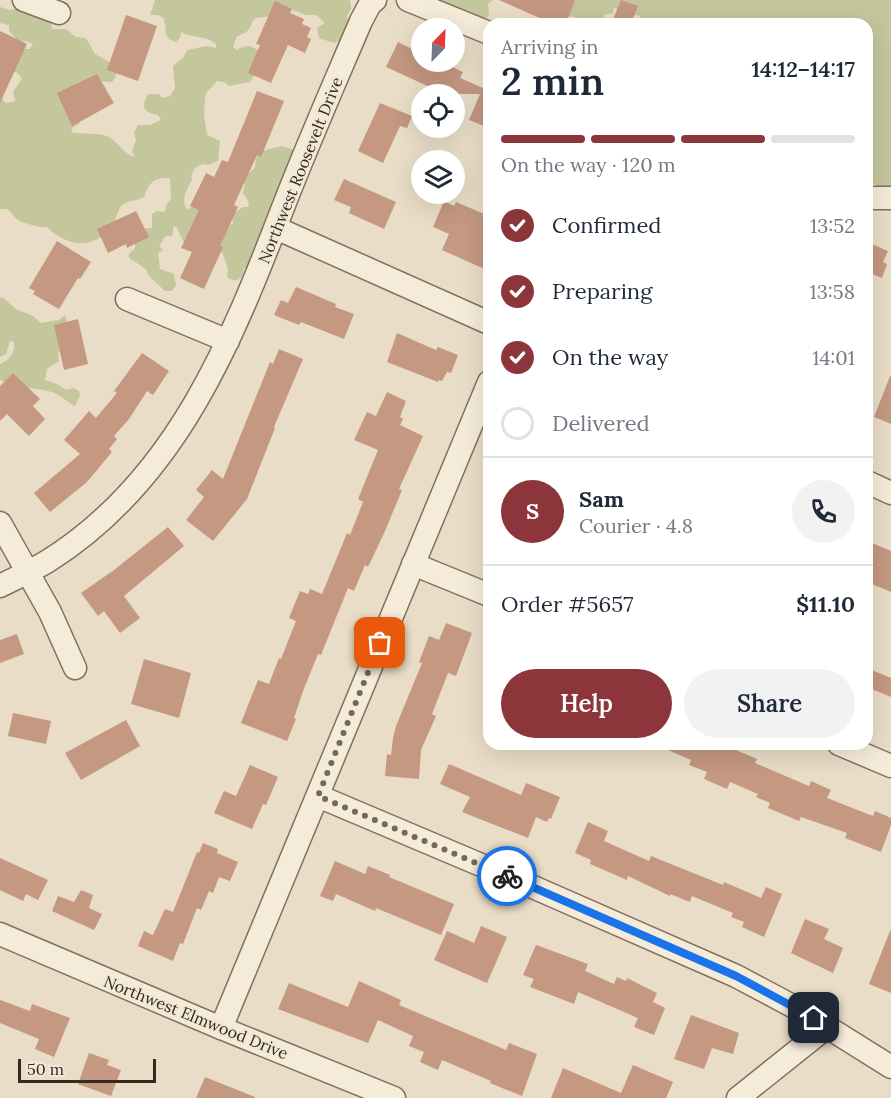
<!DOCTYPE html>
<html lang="en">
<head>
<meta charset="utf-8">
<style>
	body { margin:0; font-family:Lora,serif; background:#f2f2f3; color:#1f2937; height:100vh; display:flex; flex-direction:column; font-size:22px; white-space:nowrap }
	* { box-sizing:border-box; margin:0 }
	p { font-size:20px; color:#747a83 }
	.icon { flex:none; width:33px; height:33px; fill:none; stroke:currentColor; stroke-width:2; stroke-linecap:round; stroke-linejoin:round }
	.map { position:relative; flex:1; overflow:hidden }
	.details { position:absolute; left:483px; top:18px; width:390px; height:732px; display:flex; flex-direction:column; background:#fff; border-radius:18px; box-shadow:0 6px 24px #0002 }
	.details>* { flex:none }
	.needle { width:39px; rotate:23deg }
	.tools { position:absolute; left:411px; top:18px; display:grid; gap:12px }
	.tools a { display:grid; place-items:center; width:54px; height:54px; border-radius:50%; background:#fff; box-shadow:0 6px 24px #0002; font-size:30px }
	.scale { position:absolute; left:18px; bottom:15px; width:138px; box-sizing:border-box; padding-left:6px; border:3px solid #352920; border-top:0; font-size:16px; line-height:21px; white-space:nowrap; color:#352920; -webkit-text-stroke:4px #f2e8d6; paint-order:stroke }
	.pin { position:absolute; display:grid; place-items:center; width:51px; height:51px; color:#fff; margin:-26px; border-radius:12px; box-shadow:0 3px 9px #0006 }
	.courier { position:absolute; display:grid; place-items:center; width:60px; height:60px; margin:-30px; border:4px solid #1a73e8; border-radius:50%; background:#fff; color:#222; box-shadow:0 2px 8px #0007 }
	.headline em { font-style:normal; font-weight:600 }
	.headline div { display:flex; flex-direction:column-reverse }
	.headline { display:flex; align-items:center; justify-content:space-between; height:102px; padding:0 18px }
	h1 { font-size:39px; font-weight:600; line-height:45px }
	.bar { display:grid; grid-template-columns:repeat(4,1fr); gap:9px 6px; align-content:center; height:72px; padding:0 18px }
	.bar i { height:8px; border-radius:4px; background:#e0e1e3 }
	.bar .active { background:#8c353b }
	.bar p { grid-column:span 4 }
	.line { display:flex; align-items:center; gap:15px; padding:0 18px; border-top:2px solid #e0e1e3 }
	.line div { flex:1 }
	.round { display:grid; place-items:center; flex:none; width:63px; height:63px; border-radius:32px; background:#f2f2f3 }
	ol { padding:0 18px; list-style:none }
	li { display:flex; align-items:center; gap:18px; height:66px }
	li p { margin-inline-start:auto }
	li .icon { padding:6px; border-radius:50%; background:#8c353b; color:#fff; stroke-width:4 }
	li:last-child { color:#747a83 }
	li i { width:33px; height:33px; border:3px solid #e0e1e3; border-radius:50% }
	.primary-button { display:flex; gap:12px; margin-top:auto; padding:12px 18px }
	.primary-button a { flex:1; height:69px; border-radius:36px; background:#8c353b; color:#fff; font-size:24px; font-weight:600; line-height:69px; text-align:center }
	.primary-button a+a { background:#f2f2f3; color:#1f2937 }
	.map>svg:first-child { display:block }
</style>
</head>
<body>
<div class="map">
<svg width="891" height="1098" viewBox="0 0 891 1098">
	<rect width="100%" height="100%" fill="#e9ddc7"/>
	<!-- green -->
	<g fill="#c4c69c">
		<path d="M155,0H350L351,8L347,16L349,26L345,38L334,43L319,38L317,28L325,23L316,15H306L287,8L266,17L256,18L252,22C251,30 245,34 237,36L233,47L237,50C245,44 251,45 259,51L255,74L250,82L229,86L224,82L217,81L207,92L205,98L204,115L207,135L220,141L218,161L208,165L202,164L195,168L191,176L192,180C186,190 181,199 187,210L193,205L227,226L233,224L232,215L243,207H248L249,202L243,193L245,184L242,179L255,168L256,157L262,151L282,146L292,149L294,154L283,198L272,200L275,209L249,267L244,268C244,279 236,284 227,277L228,269L222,252L188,240L183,241L177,228L174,226L172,236C162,235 165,240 159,246L163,250L158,253L160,269L174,274L176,285L172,291H165L149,276L146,269L129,258V254L135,248V241L141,229L152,228V214L157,211L165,212L166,205L171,199L170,178C153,177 149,183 144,197C137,201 128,200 122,205C118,209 117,217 114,222C97,251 68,248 47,227C40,228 23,223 18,220C14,217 11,212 7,209H0V97L6,103L15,101L13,92L22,79L18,73L10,71L18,49H30L33,44L25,41L19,42L9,31V25L0,23V7L9,10L18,8L51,22L52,29H66L76,37L86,38L95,54L111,63L117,69L115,78L112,82L96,81L79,124L73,127L71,132C83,135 99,132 109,137C119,143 125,155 135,157L132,151L136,140L134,133L138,125H150L161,120L158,115C143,112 141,107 148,94H159L162,98L170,96L175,88L173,66L183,58L187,50L207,46L216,48V44C207,36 192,38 181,32L180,38L176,42L169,39L165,32L166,26L163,18L158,15H150Z"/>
		<polygon points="443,0 493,0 488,4 489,15 485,20 442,3"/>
		<polygon points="561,0 891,0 891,195 877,187 867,176 867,24 637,24 640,16 621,12 614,7 613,13 604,15 605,24 572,24 575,21 575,17 567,16"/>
		<path d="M2,297L16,309L33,316L41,323L59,320L65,315L69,326L58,354L59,361L47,369L45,380L57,384L66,390L74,388L79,391L80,395L75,406C66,401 58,393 48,391C32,387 16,389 0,380V364C9,361 16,351 14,342L10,341L6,354L0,357V298Z"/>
	</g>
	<!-- building -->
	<g fill="#c49881">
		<polygon points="499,0 575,0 566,24 553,24"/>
		<polygon points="621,0 638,6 631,24 611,24"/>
		<polygon points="275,1 292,9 290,13 304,19 302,24 311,28 307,37 311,39 305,53 288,45 271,83 248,73 260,45 256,44"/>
		<polygon points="126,15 157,26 138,81 107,70"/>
		<polygon points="0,31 27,44 0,103"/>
		<polygon points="398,42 422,54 422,62 442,62 463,72 460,78 483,88 489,75 489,128 469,120 480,94 445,94 386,67"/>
		<polygon points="97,74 114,103 72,126 57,93"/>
		<polygon points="257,91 284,101 261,157 257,155 234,205 238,207 220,246 223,247 204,289 180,278 192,252 181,248 199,210 190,206 206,173 214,177 222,160 228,162"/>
		<polygon points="380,103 412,116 407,128 400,126 383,163 358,151"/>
		<polygon points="344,179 396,202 384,229 349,213 351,207 334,200"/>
		<polygon points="444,201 454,206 456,202 489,216 489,271 442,250 449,234 433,227"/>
		<polygon points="136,211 149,237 127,248 126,244 108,253 97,229"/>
		<polygon points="57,241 91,262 80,279 78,278 59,309 33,294 35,291 29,288"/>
		<polygon points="867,242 888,251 883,262 887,264 882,278 867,272"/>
		<polygon points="296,287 336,304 335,307 354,314 344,339 301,322 299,325 274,315 281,300 288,303"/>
		<polygon points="78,319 88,364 64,370 54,325"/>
		<polygon points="397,333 436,350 438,347 458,355 451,373 447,372 442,381 439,380 438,382 387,362"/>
		<polygon points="279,349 303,359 274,427 275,428 247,499 213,541 186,520 204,497 196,490 212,470 223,479 270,362 273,364"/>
		<polygon points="142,353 169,371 153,395 147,391 129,419 114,436 117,439 109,449 112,452 87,482 50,512 34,493 80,454 64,440 89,411 96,418 117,393 114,391"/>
		<polygon points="13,373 40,399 33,406 45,419 29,436 7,414 0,421 0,386"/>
		<polygon points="890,376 891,376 891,424 874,417"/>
		<polygon points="387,392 406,401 400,417 403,419 400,425 423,436 399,489 402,490 385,531 368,567 365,565 354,591 348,588 321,655 318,654 303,691 294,718 296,719 287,741 241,723 258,680 269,684 279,658 281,659 296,621 289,618 300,591 308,594 310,589 322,594 347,533 350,535 363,502 358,499 378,450 354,440 367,412 376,416"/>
		<polygon points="168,527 184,546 124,596 140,618 120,633 104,611 98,616 81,593 114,570"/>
		<polygon points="872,543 891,551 891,592 867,582 867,555"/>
		<polygon points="446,623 472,633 456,676 448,673 432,714 436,716 421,750 419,779 385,776 387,754 391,755 393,738 396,726 422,663 419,662 429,636 439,640"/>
		<polygon points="17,634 24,654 0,663 0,640"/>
		<polygon points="144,659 191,673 179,718 131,704"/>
		<polygon points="867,668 891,678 891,697 867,687"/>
		<polygon points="13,713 51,721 46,744 8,736"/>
		<polygon points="126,720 140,746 81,780 65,753"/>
		<polygon points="654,744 722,744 757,759 755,763 809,786 811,781 831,790 827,798 873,816 875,811 891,818 891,825 881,852 845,838 847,833 801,817 799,821 768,808 770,803 756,797 758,794 730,782 727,789 704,779 707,772 689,765 691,760"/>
		<polygon points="449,764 521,795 526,783 560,797 551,819 549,818 547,822 536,817 528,838 462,812 470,797 440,784"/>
		<polygon points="250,765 278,777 266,805 263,804 252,829 214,813 224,791 236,796"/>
		<polygon points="588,822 608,831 604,841 649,861 651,856 723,885 724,882 761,898 766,887 782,894 764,937 742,927 744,922 731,917 733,913 692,896 690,902 670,894 670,896 628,876 627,880 590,864 591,860 575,853"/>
		<polygon points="203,843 218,849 217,853 238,862 230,881 219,877 213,893 209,891 201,910 197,908 183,944 180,943 173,961 138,946 144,931 153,935 165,909 173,912 197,852 199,853"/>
		<polygon points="0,858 48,880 38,900 26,894 23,901 0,890"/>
		<polygon points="335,861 365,874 368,866 390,875 389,877 454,904 441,935 376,908 375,911 336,894 333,901 320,896"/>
		<polygon points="81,890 93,895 89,908 102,914 94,930 52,911 58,896 74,902"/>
		<polygon points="805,919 829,929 824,939 843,948 833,973 791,953"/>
		<polygon points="481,926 507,937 487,983 434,960 447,931 474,943"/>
		<polygon points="890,931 891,931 891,993 869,984"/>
		<polygon points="536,945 588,964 585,971 614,984 617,977 626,981 627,978 657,993 653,1002 665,1008 654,1035 634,1027 638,1018 578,992 574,1004 530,987 534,979 523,975"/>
		<polygon points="359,981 401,1000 399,1005 506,1050 509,1043 537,1054 522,1096 490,1083 491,1081 442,1060 438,1070 420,1062 424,1052 409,1046 413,1036 378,1020 368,1043 278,1009 289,983 348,1007"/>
		<polygon points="0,1000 30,1011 32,1004 70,1018 54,1057 35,1049 39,1039 0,1023"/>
		<polygon points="691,1015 739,1033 733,1054 712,1048 704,1069 674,1059"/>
		<polygon points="89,1053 109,1060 107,1065 121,1070 111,1096 78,1084"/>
		<polygon points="633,1065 673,1082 666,1098 551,1098 563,1068 621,1093"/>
		<polygon points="205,1077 255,1097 255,1098 196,1098"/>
	</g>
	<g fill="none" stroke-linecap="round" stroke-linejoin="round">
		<!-- street casing -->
		<g stroke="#836f5e" stroke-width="25">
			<g id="street">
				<polyline points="24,0 59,13"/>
				<polyline points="408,0 489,33"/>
				<polyline points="867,198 891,198"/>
				<polyline points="276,228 489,323"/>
				<polyline points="127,299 228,341"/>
				<polyline points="867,482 891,493"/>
				<polyline points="0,523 50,612 75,668"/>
				<polyline points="413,564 489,595"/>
				<path d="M0,586C16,578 33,570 48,561C177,480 232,340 284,205C308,143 335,82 361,21L370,4L375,0"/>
				<polyline points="839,744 891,766"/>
				<polyline points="318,796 533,887 736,976 800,1010 891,1067"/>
				<polyline points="0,934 221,1028 394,1098"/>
				<polyline points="221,1028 489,382"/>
				<polyline points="738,1098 827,1027"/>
			</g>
		</g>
		<!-- street -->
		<use href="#street" stroke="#f5ebd9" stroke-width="22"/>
	</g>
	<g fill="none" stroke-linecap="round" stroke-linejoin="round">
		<!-- done -->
		<polyline stroke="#74685a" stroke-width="6" stroke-dasharray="0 10.8" points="380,643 318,796 507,876"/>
		<!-- route -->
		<polyline stroke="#1a73e8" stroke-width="8" points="507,876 736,976 814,1018"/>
	</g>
	<g text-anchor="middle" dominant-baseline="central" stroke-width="5" stroke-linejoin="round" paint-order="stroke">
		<!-- street labels -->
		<g font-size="16" fill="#352920" stroke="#f2e8d6">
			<text transform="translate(300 170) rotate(-68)">Northwest Roosevelt Drive</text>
			<text transform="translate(196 1017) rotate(22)">Northwest Elmwood Drive</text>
		</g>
	</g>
</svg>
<div class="tools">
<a><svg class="needle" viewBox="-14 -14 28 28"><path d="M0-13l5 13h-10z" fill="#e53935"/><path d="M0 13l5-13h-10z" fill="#747a83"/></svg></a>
<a><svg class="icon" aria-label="locate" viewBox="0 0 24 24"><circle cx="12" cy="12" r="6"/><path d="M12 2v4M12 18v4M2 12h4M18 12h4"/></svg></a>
<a><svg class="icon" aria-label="layers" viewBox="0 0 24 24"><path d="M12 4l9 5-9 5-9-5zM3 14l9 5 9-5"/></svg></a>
</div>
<div class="scale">50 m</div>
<div class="pin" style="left:380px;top:643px;background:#ea580c"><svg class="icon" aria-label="bag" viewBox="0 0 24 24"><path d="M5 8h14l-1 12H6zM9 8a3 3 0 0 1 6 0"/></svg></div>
<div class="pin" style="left:814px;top:1018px;background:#1f2937"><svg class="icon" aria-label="home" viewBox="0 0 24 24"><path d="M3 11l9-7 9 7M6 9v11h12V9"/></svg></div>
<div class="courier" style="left:507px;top:876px"><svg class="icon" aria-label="bike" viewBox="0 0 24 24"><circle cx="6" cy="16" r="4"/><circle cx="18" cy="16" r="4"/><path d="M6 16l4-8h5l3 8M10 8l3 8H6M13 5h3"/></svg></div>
<section class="details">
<div class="headline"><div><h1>2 min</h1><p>Arriving in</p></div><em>14:12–14:17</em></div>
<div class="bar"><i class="active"></i><i class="active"></i><i class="active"></i><i></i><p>On the way · 120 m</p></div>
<ol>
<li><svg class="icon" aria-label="check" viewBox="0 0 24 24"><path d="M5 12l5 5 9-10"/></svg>Confirmed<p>13:52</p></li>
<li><svg class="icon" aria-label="check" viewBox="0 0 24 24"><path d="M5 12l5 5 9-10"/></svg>Preparing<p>13:58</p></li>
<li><svg class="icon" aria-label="check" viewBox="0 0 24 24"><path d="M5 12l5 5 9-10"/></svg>On the way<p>14:01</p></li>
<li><i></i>Delivered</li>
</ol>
<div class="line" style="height:108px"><b class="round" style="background:#8c353b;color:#fff">S</b><div><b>Sam</b><p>Courier · 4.8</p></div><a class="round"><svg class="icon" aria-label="phone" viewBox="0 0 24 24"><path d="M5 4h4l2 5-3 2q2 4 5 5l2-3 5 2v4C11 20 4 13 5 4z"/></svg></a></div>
<div class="line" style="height:78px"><div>Order #5657</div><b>$11.10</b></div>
<div class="primary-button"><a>Help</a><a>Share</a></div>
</section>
</div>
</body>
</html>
